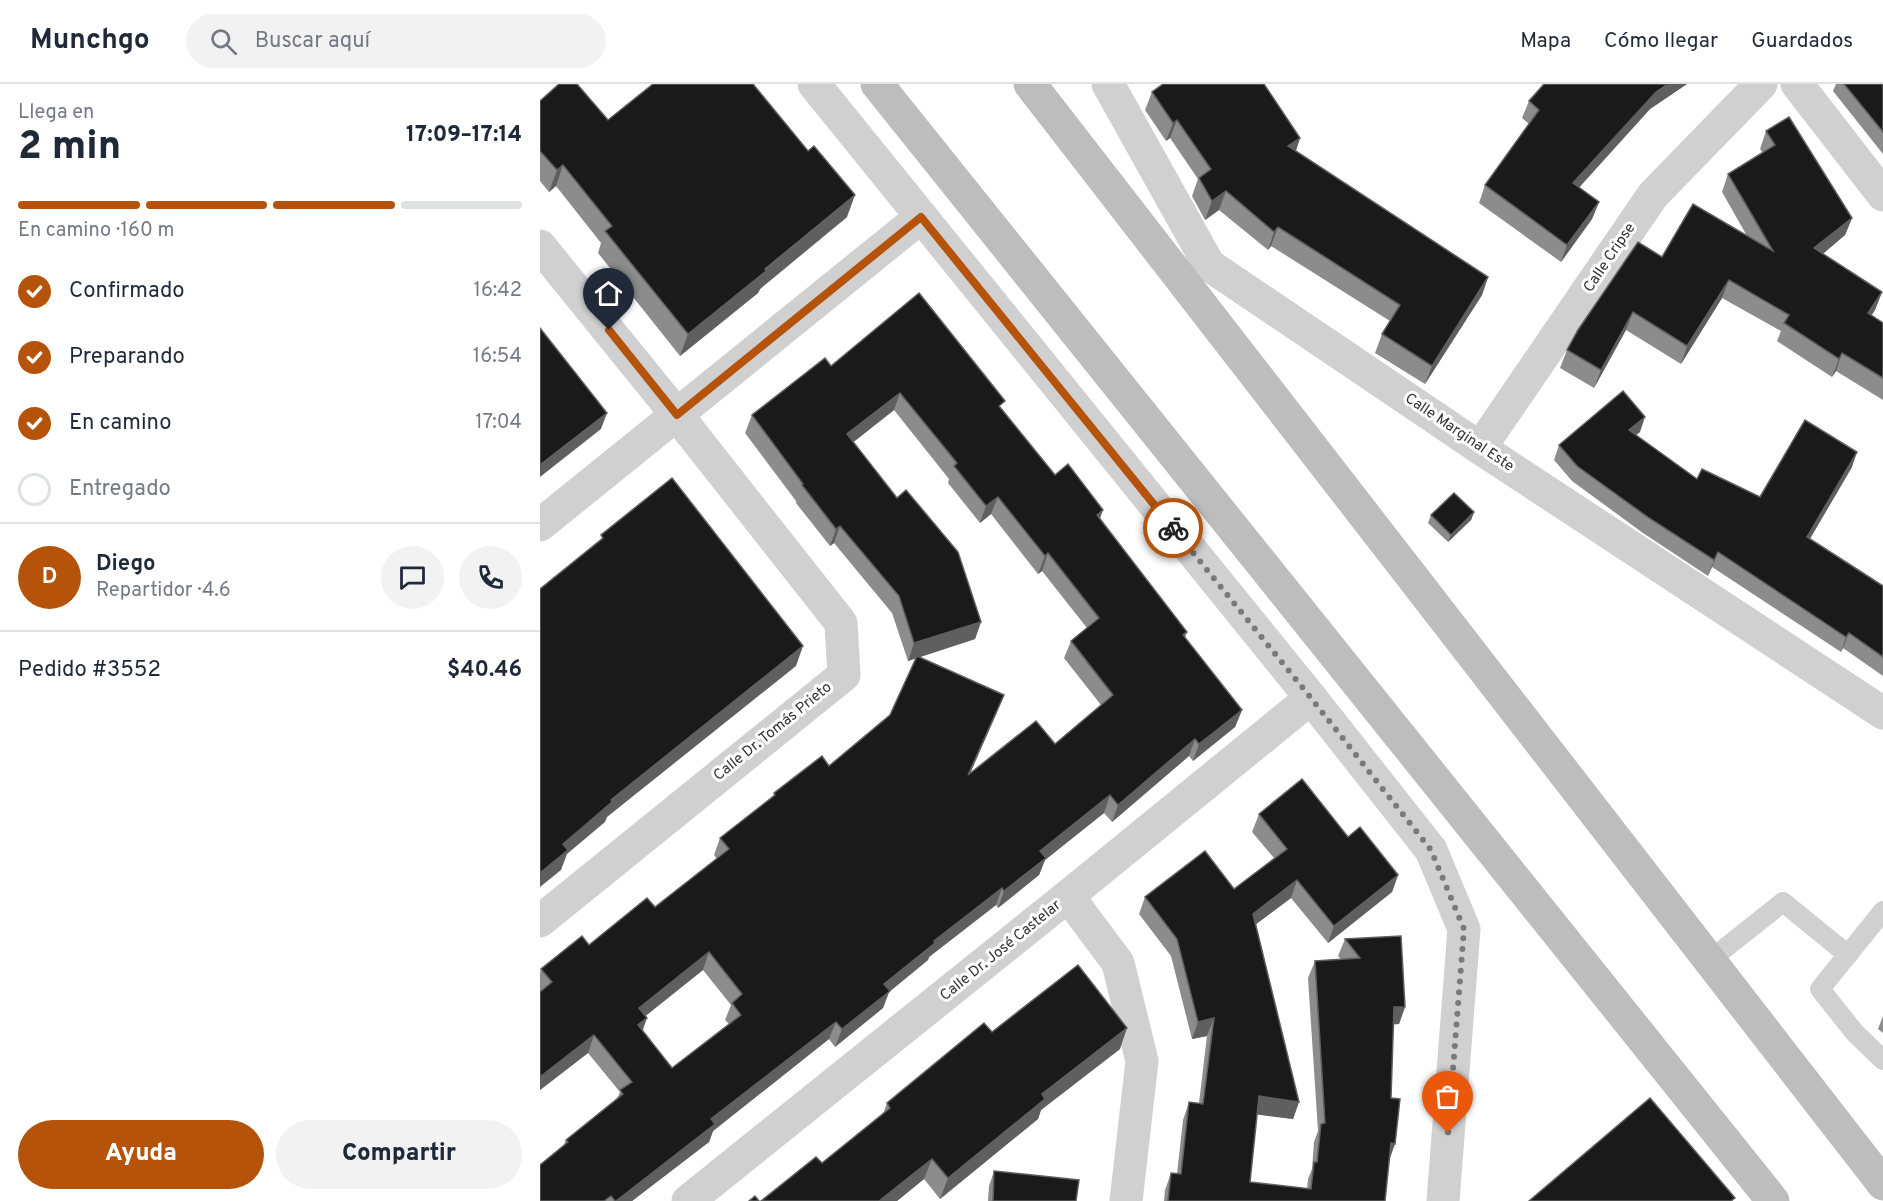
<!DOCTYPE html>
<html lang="es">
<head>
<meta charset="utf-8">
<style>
	body { margin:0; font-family:Overpass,sans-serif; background:#f2f2f3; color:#1f2937; height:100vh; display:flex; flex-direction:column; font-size:22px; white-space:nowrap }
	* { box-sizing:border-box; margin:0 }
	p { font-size:20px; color:#747a83 }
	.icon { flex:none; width:33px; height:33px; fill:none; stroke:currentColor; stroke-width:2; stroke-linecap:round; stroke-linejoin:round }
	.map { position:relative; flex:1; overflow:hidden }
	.details { display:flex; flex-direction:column; background:#fff; width:540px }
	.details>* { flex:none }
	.pin { position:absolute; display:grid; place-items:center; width:51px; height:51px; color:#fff; margin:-62px -26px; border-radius:50% 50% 50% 0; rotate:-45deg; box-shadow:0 0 6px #0007 }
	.pin .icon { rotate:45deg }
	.courier { position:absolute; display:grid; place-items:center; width:60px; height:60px; margin:-30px; border:4px solid #b45309; border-radius:50%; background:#fff; color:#222; box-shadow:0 2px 8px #0007 }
	.headline em { font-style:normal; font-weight:800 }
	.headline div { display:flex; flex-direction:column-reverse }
	.headline { display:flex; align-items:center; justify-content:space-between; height:102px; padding:0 18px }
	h1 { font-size:39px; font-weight:800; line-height:45px }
	.bar { display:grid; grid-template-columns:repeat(4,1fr); gap:9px 6px; align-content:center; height:72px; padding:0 18px }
	.bar i { height:8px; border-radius:4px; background:#e0e1e3 }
	.bar .on { background:#b45309 }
	.bar p { grid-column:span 4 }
	.line { display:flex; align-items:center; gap:15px; padding:0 18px; border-top:2px solid #e0e1e3 }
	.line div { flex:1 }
	.round { display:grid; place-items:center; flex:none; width:63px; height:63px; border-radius:32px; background:#f2f2f3 }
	ol { padding:0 18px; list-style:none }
	li { display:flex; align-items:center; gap:18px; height:66px }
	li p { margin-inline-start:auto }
	li .icon { padding:6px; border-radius:50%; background:#b45309; color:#fff; stroke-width:4 }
	li:last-child { color:#747a83 }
	li i { width:33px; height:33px; border:3px solid #e0e1e3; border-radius:50% }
	.cta { display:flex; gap:12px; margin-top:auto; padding:12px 18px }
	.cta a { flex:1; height:69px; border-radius:36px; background:#b45309; color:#fff; font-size:24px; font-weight:800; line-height:69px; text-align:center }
	.cta a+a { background:#f2f2f3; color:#1f2937 }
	header { display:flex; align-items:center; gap:36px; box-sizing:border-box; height:84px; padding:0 30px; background:#fff; border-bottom:2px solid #e0e1e3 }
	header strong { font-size:28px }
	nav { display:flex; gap:33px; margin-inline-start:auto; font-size:21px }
	.search { width:420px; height:54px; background:#f2f2f3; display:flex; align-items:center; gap:15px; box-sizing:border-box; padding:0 21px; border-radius:33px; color:#747a83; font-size:22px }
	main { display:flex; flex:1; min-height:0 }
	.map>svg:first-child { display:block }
</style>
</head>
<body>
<header>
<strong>Munchgo</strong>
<div class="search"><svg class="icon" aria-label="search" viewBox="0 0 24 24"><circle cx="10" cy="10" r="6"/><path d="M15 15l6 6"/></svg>Buscar aquí</div>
<nav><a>Mapa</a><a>Cómo llegar</a><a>Guardados</a></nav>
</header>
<main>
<section class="details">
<div class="headline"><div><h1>2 min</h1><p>Llega en</p></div><em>17:09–17:14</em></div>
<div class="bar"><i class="on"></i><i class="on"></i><i class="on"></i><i></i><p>En camino · 160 m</p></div>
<ol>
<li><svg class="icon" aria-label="check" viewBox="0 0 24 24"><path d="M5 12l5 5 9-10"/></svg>Confirmado<p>16:42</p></li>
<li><svg class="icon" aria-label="check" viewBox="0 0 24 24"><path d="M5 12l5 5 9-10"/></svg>Preparando<p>16:54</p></li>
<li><svg class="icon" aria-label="check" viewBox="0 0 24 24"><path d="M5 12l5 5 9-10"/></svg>En camino<p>17:04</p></li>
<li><i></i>Entregado</li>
</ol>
<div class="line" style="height:108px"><b class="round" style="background:#b45309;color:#fff">D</b><div><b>Diego</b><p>Repartidor · 4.6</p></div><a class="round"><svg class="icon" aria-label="chat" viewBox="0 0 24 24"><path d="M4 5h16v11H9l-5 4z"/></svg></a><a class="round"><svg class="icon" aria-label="phone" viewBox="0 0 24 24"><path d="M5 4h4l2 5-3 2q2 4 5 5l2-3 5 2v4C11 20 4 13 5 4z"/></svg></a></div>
<div class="line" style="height:78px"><div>Pedido #3552</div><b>$40.46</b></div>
<div class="cta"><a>Ayuda</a><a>Compartir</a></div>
</section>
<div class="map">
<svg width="1343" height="1117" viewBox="0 0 1343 1117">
	<rect width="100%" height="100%" fill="#fff"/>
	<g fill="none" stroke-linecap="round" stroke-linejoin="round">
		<!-- lane -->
		<g stroke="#d0d0d0" stroke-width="20">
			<polyline points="1343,827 1280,905 1315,949 1343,976"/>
			<polyline points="1170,876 1243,818 1308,871"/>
		</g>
		<!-- street -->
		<g stroke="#d0d0d0" stroke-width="33">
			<polyline points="274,0 771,614 891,766 924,845 903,1117"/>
			<polyline points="568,0 669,181 940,364 1343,629"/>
			<polyline points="1257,0 1343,111"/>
			<polyline points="0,162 137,331 301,539 304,591 0,837"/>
			<polyline points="940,364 1113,111 1221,0"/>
			<polyline points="0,441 381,133"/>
			<polyline points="528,812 578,879 602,977 586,1117"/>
			<polyline points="148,1117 528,812 771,614"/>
		</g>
		<!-- secondary -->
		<g stroke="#bdbdbd" stroke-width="33">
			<polyline points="337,0 1233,1117"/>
			<polyline points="490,0 1343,1100"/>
		</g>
	</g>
	<!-- wall -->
	<g fill="#8c8c8c" fill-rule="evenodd">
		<polygon points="111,0 213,0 307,133 220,205 218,209 140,272 58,169 61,159 16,102 9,108 0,97 0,17 68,36 112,1"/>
		<polygon points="1004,0 1147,0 1110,25 1039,103 1059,118 1052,135 1021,178 939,119 945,101 989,40 982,34 989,17"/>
		<polygon points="1296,0 1343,0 1343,70 1293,7"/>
		<polygon points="612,8 760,54 756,67 948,193 942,211 885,300 835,269 842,250 850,237 731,162 728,166 679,126 665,136 652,112 658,95 630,54 626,57 605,26"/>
		<polygon points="1226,47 1312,134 1305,151 1283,170 1342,208 1335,226 1331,232 1343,239 1343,316 1296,287 1292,293 1237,257 1241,247 1182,214 1141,280 1086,246 1054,304 1020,284 1027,266 1122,173 1207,152 1182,108 1188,90 1223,69 1220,65"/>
		<path d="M291,282L462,325L515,391L560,435L647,548L645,554L702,626L695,643L653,677L649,672L572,738L564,729L505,776L499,791L458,824L456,821L389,873L388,876L349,908L343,924L295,963L289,955L173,1047L169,1058L92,1117H0L26,1056L77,1015L80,1008L48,969L0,1006V889L1,885L49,861L115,823L177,775L174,771L180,754L233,713L234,709L289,682L350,631L376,574L368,577L352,529L294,459L290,462L256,419V417L205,349L212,331ZM354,326L409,395L408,399L440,439L451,430L498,490L502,487L547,544L531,557L524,574L561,621L515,660L430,689L457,628L380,573L435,555L441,538L313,358ZM163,886L191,921L185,936L189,940L132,984L103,946L105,932Z"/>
		<polygon points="1100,348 1096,351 1157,395 1220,413 1312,383 1270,455 1343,502 1343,592 1303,564 1301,568 1172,483 1168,492 1103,449 1032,397 1014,376 1019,361"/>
		<polygon points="934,428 931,436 908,458 888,439 891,431"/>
		<polygon points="719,730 808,753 858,791 852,808 788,859 751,814 716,840 759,1018 753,1035 717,1030 710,1098 767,1105 768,1095 772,1085 774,1058 778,1047 768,894 775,877 801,875 798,872 805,855 865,923 859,940 853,940 849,1077 845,1117 624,1117 625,1106 631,1089 637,1090 643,1036 649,1018 659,1019 667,952 652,955 631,872 599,830 605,813 694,805 734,774 712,748"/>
		<polygon points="1343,932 1343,949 1338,945"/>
		<polygon points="452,948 580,965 501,1026 498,1035 400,1115 384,1095 357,1117 221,1117 282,1079 343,1030 347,1019"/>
		<polygon points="454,1087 536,1117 448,1117 449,1102"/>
	</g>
	<!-- shaded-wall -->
	<g fill="#5f5f5f">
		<polygon points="1128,0 1147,0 1110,25 1027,117 1033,99 1116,8"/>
		<polygon points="637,36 630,54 626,57 633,39"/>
		<polygon points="760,54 754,72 748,62"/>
		<polygon points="23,81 16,102 9,108 17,86"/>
		<polygon points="686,107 679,126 665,136 672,117"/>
		<polygon points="315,111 307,133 220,205 218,209 140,272 148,250"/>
		<polygon points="1059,118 1052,135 1021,178 1027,161"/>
		<polygon points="1312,134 1305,151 1268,182 1274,164"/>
		<polygon points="738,143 731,162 728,166 734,148"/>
		<polygon points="948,193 942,211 885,300 892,282"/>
		<polygon points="1189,196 1182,214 1141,280 1147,262"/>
		<polygon points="1342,208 1335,226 1321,247 1328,229"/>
		<polygon points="1093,228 1086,246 1054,304 1061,286"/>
		<polygon points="1302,269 1296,287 1292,293 1299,275"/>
		<polygon points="360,309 354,326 301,368 307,350"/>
		<polygon points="67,329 61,345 0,393 0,381"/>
		<polygon points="1105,333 1100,348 1084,361 1089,346"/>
		<polygon points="1317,368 1312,383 1262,468 1267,453"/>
		<polygon points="458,413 451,430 440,439 446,422"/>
		<polygon points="563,426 557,443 557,431"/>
		<polygon points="934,428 931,436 908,458 911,451"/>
		<polygon points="300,442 294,459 290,462 296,445"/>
		<polygon points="1178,468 1172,483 1168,492 1174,476"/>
		<polygon points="508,469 502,487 498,490 505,472"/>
		<polygon points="441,538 435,555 368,577 374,559"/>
		<polygon points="1309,549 1303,564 1301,568 1306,553"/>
		<polygon points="263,562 256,582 67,733 65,738 27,770 21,786 0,803 0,789 23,760 71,716"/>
		<polygon points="464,611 457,628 422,708 428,691"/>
		<polygon points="702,626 695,643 653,677 659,660"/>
		<polygon points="655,655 649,672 572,738 578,721"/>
		<polygon points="570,711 564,729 505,776 499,791 458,824 464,807 500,767"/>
		<polygon points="858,791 852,808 788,859 794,842"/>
		<polygon points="757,796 751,814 707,847 713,830"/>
		<polygon points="462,804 456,821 389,873 388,876 349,908 343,924 295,963 302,945 344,900 394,857"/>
		<polygon points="169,868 163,886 93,942 99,924"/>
		<polygon points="854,923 865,923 859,940 847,941"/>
		<polygon points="107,934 101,951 98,941"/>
		<polygon points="674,934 667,952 652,955 658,938"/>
		<polygon points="296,938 289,955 173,1047 169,1058 92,1117 76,1117 171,1035"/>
		<polygon points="587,944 580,965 501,1026 498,1035 400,1115 408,1094 502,1010"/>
		<polygon points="54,951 48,969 0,1006 0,993"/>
		<polygon points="719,1012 759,1018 753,1035 713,1030"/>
		<polygon points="851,1059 855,1060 849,1077"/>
		<polygon points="392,1075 384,1095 357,1117 339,1117"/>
	</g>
	<!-- building -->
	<g fill="#1a1a1a" stroke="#5f5f5f" stroke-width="1.5" fill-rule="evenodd">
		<polygon points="19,0 37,0 68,36 113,0 213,0 268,67 274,62 315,111 225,185 226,187 148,250 65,147 72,142 23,81 17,86 0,67 0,17"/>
		<polygon points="623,0 724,0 760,54 748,62 948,193 892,282 842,250 860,221 738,143 734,148 686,107 672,117 659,94 671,85 637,36 633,39 612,8"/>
		<polygon points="1004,0 1128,0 1116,8 1033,99 1059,118 1027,161 945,101 999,26 989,17"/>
		<polygon points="1304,0 1343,0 1343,48"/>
		<polygon points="1249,33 1312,134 1274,164 1342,208 1328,229 1343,239 1343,294 1302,269 1299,275 1244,239 1249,231 1189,196 1147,262 1093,228 1061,286 1027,266 1038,246 1098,158 1122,173 1153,120 1233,167 1188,90 1235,61 1226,47"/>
		<path d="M379,209L465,317L459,322L515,391L528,380L563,426L557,431L647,548L643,551L702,626L659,660L655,655L578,721L570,711L500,767L506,774L464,807L462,804L394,857L395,859L344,900L350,907L302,945L296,938L171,1035L175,1040L76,1117H75L71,1112L64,1117H0V1081L28,1058L26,1056L83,1010L80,1006L92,998L54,951L0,993V908L12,898L1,885L42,852L49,861L107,814L115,823L189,765L180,754L235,711L234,709L282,672L289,682L350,631L377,572L464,611L428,691L496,637L515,660L573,611L531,557L559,534L508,469L505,472L458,413L446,422L414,382L417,379L360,309L307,350L357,414L366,406L418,468L441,538L374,559L359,512L300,442L296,445L262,401L263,400L212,331L285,274L291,282ZM169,868L202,910L192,919L201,931L132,984L98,941L107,934L99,924Z"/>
		<polygon points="0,244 67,329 0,381"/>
		<polygon points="1083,307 1105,333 1089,346 1157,395 1162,385 1220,413 1265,336 1317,368 1267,453 1343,502 1343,573 1309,549 1306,553 1178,468 1174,476 1109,434 1037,382 1019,361"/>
		<polygon points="132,394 263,562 71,716 72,718 23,760 28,766 0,789 0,505 63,454 61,451"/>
		<polygon points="914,409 934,428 911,451 891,431"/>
		<polygon points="762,695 808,753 820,743 858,791 794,842 757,796 713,830 759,1018 719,1012 710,1098 771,1105 774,1078 777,1078 781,1040 785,1039 775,877 820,874 805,855 861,852 865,923 854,923 851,1014 860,1015 855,1060 851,1059 845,1117 628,1117 631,1089 641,1090 649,1018 663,1020 674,934 658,938 637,855 605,813 665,767 694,805 747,765 719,730"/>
		<polygon points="538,881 587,944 502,1010 505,1015 408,1094 392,1075 339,1117 221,1117 276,1073 282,1079 350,1024 347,1019 444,939 452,948"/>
		<polygon points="1110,1014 1195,1114 1191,1117 989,1117"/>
		<polygon points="454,1087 539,1096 536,1117 453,1117"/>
		<polygon points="215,1112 219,1117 209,1117"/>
	</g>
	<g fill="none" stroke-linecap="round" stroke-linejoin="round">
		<!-- done -->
		<polyline stroke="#7a7a7a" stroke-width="6" stroke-dasharray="0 10.8" points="633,444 771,614 891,766 924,845 908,1049"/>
		<!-- route -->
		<polyline stroke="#b45309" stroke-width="8" points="69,246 137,331 381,133 633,444"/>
	</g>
	<g text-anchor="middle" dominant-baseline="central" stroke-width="6" stroke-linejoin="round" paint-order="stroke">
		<!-- street labels -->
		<g font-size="15" fill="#333" stroke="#fff">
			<text transform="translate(1070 174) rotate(-56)">Calle Cripse</text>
			<text transform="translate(919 349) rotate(34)">Calle Marginal Este</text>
			<text transform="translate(233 648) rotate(-39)">Calle Dr. Tomás Prieto</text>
			<text transform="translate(461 867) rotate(-39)">Calle Dr. José Castelar</text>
		</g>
	</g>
</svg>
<div class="pin" style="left:908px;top:1049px;background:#ea580c"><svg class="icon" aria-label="bag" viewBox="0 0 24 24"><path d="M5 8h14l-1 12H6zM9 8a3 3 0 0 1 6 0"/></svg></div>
<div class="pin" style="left:69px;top:246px;background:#1f2937"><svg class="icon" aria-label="home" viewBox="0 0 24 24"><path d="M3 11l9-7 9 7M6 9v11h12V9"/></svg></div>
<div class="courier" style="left:633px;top:444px"><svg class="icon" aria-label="bike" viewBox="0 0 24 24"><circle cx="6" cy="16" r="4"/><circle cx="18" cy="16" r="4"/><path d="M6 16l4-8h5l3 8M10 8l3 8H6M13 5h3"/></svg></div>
</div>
</main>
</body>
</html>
